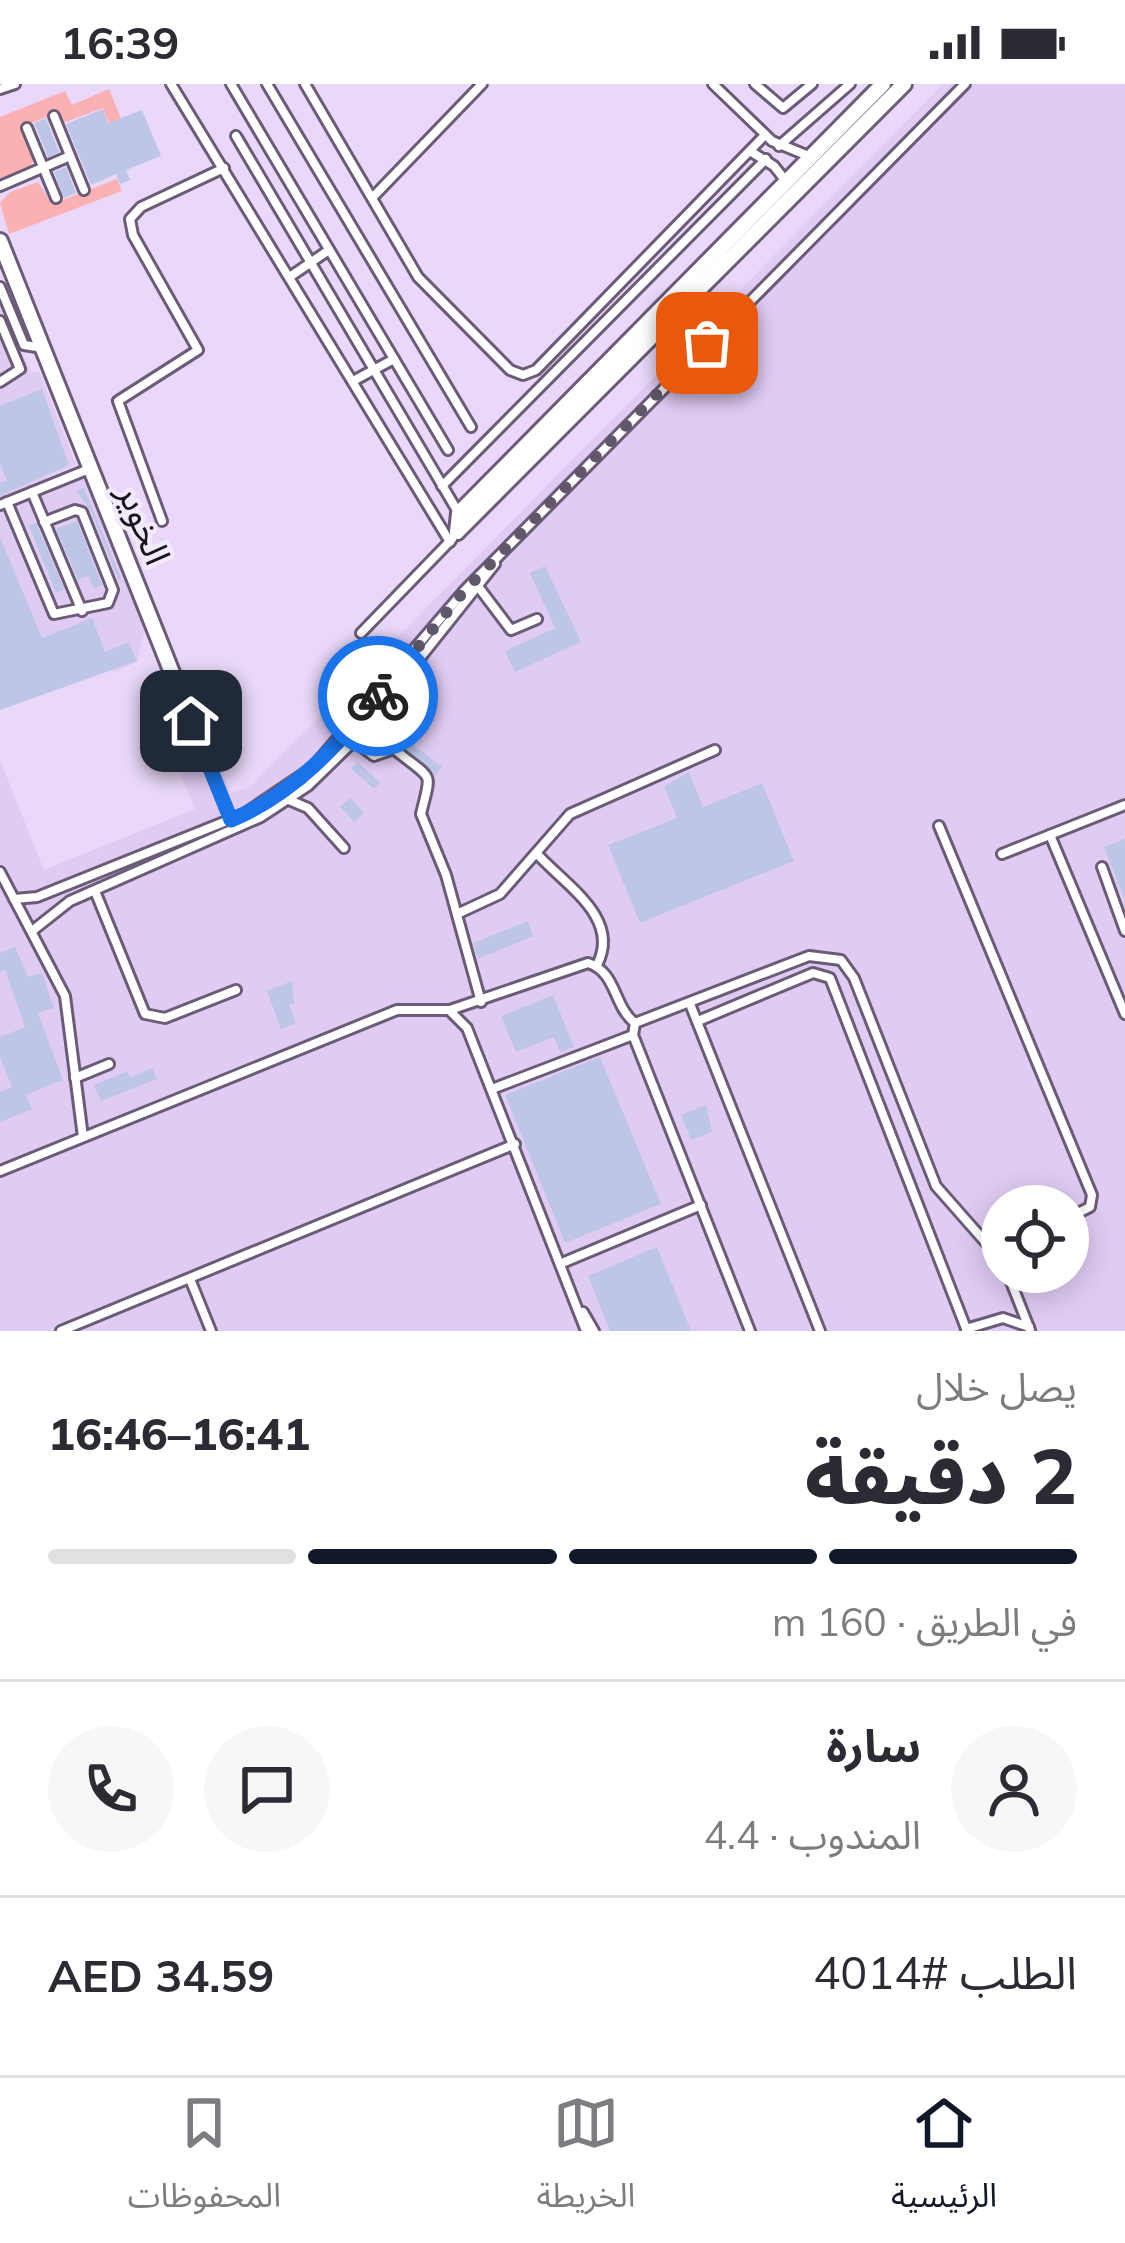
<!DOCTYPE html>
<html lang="ar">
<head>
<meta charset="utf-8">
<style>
	body { margin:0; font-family:Mulish,"Noto Sans Arabic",sans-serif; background:#f7f7f7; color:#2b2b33; direction:rtl; height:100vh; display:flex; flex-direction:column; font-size:45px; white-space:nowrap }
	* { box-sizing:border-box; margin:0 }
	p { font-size:39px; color:#7c7c81 }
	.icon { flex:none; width:66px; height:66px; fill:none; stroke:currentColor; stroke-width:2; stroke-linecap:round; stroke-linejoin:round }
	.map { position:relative; height:1247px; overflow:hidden; direction:ltr }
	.side { display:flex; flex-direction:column; background:#fff; flex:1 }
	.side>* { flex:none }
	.tools { position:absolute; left:981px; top:1101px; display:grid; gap:24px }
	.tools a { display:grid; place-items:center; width:108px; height:108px; border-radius:50%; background:#fff; box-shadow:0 6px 30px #0003; font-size:60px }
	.pin { position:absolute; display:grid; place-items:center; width:102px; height:102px; color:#fff; margin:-51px; border-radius:24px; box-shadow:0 6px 18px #0006 }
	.courier { position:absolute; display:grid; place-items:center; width:120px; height:120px; margin:-60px; border:9px solid #1a73e8; border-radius:50%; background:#fff; color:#222; box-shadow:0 3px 15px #0007 }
	.summary em { font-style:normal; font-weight:800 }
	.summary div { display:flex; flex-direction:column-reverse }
	.summary { display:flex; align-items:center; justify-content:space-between; height:204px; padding:0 48px }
	h1 { font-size:78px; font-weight:800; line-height:90px }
	.bar { display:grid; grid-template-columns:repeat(4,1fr); gap:18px 12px; align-content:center; height:144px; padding:0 48px }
	.bar i { height:15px; border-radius:9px; background:#e1e1e2 }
	.bar .active { background:#111827 }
	.bar p { grid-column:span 4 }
	.line { display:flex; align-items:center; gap:30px; padding:0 48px; border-top:3px solid #e1e1e2 }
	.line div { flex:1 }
	.round { display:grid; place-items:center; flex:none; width:126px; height:126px; border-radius:63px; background:#f7f7f7 }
	.status { display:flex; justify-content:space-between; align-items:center; height:84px; padding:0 60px; background:#fff; direction:ltr }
	.status svg { height:33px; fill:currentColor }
	.menu { display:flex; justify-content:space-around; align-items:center; height:168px; border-top:3px solid #e1e1e2; background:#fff; font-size:33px; color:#7c7c81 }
	.menu a { display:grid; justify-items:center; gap:6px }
	.menu .active { color:#111827 }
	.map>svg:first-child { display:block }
</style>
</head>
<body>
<div class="status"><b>16:39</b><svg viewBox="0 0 49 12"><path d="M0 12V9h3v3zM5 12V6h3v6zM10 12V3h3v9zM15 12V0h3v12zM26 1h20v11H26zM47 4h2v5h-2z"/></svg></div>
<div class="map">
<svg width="1125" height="1247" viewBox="0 0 1125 1247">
	<rect width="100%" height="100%" fill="#e9d8f9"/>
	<!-- built -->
	<g fill="#e0ccf3" fill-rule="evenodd">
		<path d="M943,0H1125V1247H0V676L44,786L195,725L181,690L208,679L218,675L231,709L250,703ZM1002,1122H1068V1188H1002Z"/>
		<polygon points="0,218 31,289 39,287 76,381 43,395 48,408 86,393 145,545 137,578 114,588 110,583 0,626"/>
	</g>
	<!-- green -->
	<g fill="#fbb1b4">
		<polygon points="109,5 128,52 116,57 103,24 63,39 58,28 22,43 34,76 27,86 0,94 0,33 65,7 72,21"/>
		<polygon points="117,95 122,107 9,150 0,119 10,108 38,98 52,120"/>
	</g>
	<!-- building -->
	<g fill="#bec6e8">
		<polygon points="103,25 108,39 142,26 161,72 126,86 130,96 120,100 116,90 91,101 66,40"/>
		<polygon points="46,34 59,68 48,73 34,39"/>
		<polygon points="66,83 76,109 64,114 54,88"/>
		<polygon points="42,305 69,381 0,412 0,399 7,397 0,380 0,322"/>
		<polygon points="84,404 121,494 118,495 90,425 76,407"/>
		<polygon points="77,437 102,501 94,505 88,492 78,496 56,445"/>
		<polygon points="36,439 64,505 56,509 29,442"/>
		<polygon points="0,453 42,554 92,534 105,568 129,558 137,577 0,626"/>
		<polygon points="545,482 581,558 515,588 505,567 555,544 530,489"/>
		<polygon points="401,651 442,683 435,692 396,657"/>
		<polygon points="357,678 380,698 374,705 351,685"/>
		<polygon points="689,688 703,723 762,699 794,777 640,839 608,761 677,734 664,702"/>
		<polygon points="351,714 364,729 354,738 340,723"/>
		<polygon points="1125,755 1125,814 1124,814 1104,763"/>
		<polygon points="528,837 533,852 478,875 473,859"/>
		<polygon points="15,863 28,893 42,889 54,924 38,929 63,996 26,1011 32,1025 0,1038 0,1008 12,1003 0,973 0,953 25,943 5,886 0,888 0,869"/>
		<polygon points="292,897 294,919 289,921 296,939 281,945 267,907"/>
		<polygon points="553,911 574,963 560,968 554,953 516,968 501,932"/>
		<polygon points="600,973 661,1120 565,1159 505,1011"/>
		<polygon points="152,984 157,995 101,1017 94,1001 127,987 130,994"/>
		<polygon points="706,1021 712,1048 691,1056 681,1031"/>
		<polygon points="657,1163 691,1247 610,1247 588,1192"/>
	</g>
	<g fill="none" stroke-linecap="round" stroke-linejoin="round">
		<!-- service casing -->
		<g stroke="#6a5b77" stroke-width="14">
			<g id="service">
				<polyline points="171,0 450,458"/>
				<polyline points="231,0 448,366"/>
				<polyline points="267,0 471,343"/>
				<polyline points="305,0 418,193 510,286 523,291 536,286 765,51"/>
				<polyline points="713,0 772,57 811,73"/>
				<polyline points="755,0 783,24 812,0"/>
				<polyline points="0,5 15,0"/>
				<polyline points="54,32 84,106"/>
				<polyline points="27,44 56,114"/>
				<polyline points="236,52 458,428"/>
				<polyline points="779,62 850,0"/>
				<polyline points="750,67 774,82 785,96"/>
				<polyline points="0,102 70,72"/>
				<polyline points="374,112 482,0"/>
				<polyline points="291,192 329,166"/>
				<polyline points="0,203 24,261 43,264"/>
				<polyline points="0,237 20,285 0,298"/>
				<polyline points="353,297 394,275"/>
				<polyline points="442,402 766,75"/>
				<polyline points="32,408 82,527"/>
				<polyline points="7,418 54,530 108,519 113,506 82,428 75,426 44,438"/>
				<polyline points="0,421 89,385"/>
				<polyline points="162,437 118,317 198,266 133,151 130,135 141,123 224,84"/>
				<polyline points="480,505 511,546 537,535"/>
				<polyline points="361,549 452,455"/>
				<path d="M354,657L374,672L394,665C434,698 432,684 421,730L446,791L481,918"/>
				<polyline points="208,680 232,739"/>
				<polyline points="289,716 308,724 344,764"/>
				<polyline points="939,742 1092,1111 1090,1123 1068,1134"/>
				<polyline points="1050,751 1125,930"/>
				<polyline points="1002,770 1125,721"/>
				<path d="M538,771C568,803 621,835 597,881"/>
				<polyline points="1102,783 1125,847"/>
				<polyline points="0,788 65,912 83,1053"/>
				<polyline points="95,807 145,930 165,934 236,906"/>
				<polyline points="14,815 37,813 244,730 312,684 464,507 965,0"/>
				<polyline points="457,830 500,810 570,730 715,666"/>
				<polyline points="32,847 70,817 261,733 308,702 354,657 495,480"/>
				<polyline points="690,920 820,1247"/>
				<path d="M450,926L588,879C617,888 613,922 635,939"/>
				<polyline points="698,937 813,889 830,894 967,1247"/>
				<polyline points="635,939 809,872 841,876 854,894 936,1102 1002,1177"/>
				<polyline points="635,939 633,951 750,1247"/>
				<polyline points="75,994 109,980"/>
				<polyline points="492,1005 633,951"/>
				<polyline points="0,1087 397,926 449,926 467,944 586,1247"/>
				<polyline points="990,1161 1002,1157"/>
				<polyline points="562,1179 701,1121"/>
				<polyline points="1007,1188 1030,1246"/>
				<polyline points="190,1195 211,1247"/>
				<polyline points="583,1228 594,1247"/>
				<polyline points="966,1245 1003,1234 1029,1243"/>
				<polyline points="61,1247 515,1060"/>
			</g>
		</g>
		<!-- minor casing -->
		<g stroke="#6a5b77" stroke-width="20">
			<g id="minor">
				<polyline points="0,157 208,679"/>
				<polyline points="457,448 904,0"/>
				<polyline points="457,448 459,429 883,0"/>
			</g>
		</g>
		<!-- service -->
		<use href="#service" stroke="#fff" stroke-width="8"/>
		<!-- minor -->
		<use href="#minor" stroke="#fff" stroke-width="14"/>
	</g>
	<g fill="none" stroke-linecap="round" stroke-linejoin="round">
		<!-- done -->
		<polyline stroke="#61576a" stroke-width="12" stroke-dasharray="0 21.6" points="378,612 464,507 707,259"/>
		<!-- route -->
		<path stroke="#1a73e8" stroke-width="15" d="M191,637L231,736C293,710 336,663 378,612"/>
	</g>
	<g text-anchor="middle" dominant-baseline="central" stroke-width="9" stroke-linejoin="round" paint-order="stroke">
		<!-- street labels -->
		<g font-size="36" fill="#18121d" stroke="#f3e9fd">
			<text transform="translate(145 440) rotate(68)">الخوير</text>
		</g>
	</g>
</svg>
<div class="tools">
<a><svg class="icon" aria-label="locate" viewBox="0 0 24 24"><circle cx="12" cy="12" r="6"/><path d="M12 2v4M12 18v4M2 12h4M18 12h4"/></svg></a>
</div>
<div class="pin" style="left:707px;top:259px;background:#ea580c"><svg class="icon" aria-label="bag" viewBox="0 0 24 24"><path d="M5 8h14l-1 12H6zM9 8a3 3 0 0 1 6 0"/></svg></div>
<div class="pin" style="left:191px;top:637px;background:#1f2937"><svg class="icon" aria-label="home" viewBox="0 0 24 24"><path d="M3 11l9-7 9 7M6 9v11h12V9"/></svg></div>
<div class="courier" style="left:378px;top:612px"><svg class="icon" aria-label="bike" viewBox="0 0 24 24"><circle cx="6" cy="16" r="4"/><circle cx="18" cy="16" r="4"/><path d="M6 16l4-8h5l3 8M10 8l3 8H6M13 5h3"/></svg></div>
</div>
<section class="side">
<div class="summary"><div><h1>2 دقيقة</h1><p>يصل خلال</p></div><em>16:41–16:46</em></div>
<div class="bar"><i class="active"></i><i class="active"></i><i class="active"></i><i></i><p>في الطريق · 160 m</p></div>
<div class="line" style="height:216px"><a class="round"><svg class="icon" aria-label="person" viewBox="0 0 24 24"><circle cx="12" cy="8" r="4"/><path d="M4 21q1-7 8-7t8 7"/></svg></a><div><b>سارة</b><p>المندوب · 4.4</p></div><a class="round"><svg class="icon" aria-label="chat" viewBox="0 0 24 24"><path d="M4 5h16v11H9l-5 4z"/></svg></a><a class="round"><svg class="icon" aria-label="phone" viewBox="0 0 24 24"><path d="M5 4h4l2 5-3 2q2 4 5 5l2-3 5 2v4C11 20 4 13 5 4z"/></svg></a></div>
<div class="line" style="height:156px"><div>الطلب #4014</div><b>AED 34.59</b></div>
</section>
<nav class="menu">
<a class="active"><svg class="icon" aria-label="home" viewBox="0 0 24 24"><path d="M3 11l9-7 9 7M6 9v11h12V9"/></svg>الرئيسية</a>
<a><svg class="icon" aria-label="map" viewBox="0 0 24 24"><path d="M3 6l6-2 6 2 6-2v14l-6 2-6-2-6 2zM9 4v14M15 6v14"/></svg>الخريطة</a>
<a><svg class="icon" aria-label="saved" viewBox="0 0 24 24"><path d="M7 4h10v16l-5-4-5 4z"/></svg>المحفوظات</a>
</nav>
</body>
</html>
